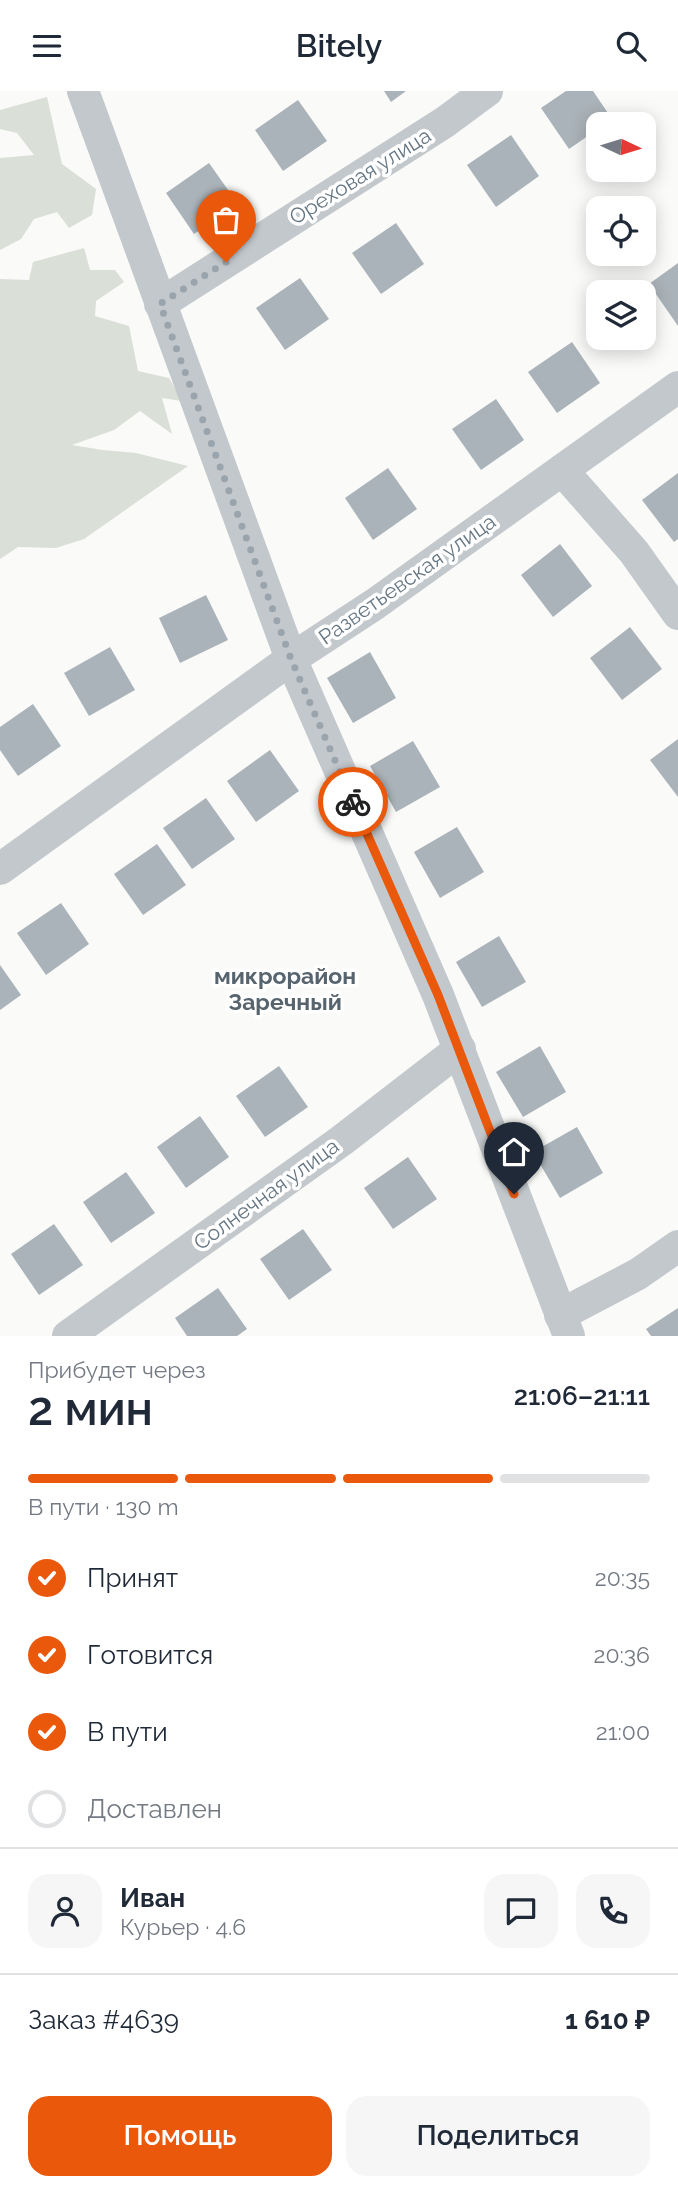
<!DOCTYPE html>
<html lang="ru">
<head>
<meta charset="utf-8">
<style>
	body { margin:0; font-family:Raleway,sans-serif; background:#f6f6f7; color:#1f2937; height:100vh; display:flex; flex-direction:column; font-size:26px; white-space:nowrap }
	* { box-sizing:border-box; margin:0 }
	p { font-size:23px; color:#747a83 }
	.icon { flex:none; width:38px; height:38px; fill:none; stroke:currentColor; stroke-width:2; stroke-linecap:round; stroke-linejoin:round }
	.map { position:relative; height:1245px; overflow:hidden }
	.drawer { display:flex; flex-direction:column; background:#fff; flex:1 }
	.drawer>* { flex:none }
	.needle { width:46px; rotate:94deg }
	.tools { position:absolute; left:586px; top:21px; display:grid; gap:14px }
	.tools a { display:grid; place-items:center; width:70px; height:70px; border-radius:14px; background:#fff; box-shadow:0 4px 18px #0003; font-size:35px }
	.pin { position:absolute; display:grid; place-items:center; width:60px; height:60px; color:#fff; margin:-72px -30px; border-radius:50% 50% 50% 0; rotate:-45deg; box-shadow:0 0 7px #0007 }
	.pin .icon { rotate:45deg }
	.courier { position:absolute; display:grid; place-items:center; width:70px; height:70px; margin:-35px; border:5px solid #ea580c; border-radius:50%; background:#fff; color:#222; box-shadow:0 2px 9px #0007 }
	.head em { font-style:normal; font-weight:600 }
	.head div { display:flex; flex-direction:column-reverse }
	.head { display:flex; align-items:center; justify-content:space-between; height:119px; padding:0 28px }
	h1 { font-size:46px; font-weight:600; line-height:52px }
	.bar { display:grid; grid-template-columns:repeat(4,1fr); gap:10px 7px; align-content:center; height:84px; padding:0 28px }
	.bar i { height:9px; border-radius:5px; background:#e0e1e3 }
	.bar .current { background:#ea580c }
	.bar p { grid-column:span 4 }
	.line { display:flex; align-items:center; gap:18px; padding:0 28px; border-top:2px solid #e0e1e3 }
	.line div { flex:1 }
	.round { display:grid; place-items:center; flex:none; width:74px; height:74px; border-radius:21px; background:#f6f6f7 }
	ol { padding:0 28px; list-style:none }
	li { display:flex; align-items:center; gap:21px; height:77px }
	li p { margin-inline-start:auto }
	li .icon { padding:7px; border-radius:50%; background:#ea580c; color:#fff; stroke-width:4 }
	li:last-child { color:#747a83 }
	li i { width:38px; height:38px; border:4px solid #e0e1e3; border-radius:50% }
	.cta { display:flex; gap:14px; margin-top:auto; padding:14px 28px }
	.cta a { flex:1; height:80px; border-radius:21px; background:#ea580c; color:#fff; font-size:28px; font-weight:600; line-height:80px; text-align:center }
	.cta a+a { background:#f6f6f7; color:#1f2937 }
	header { display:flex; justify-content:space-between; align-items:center; height:91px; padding:0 28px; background:#fff; font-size:32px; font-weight:600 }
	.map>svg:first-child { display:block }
</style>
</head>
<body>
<header><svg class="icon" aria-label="menu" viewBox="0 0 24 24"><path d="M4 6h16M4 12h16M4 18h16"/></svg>Bitely<svg class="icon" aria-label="search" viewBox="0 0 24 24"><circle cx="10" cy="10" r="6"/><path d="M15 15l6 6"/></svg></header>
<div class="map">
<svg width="678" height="1245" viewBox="0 0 678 1245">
	<rect width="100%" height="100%" fill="#fafaf8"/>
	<!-- green -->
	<g fill="#dadfd7">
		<polygon points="47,6 62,73 96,98 92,124 69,137 57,121 34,128 21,148 0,159 0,67 34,64 17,42 0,38 0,19"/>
		<polygon points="84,157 90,179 115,179 124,191 96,210 95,225 129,235 138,280 169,287 182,310 162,307 172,343 140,320 114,339 72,354 103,359 136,362 188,375 84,448 56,457 18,456 0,468 0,188 29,189 33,171"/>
	</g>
	<!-- building -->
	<g fill="#aab3b9">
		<polygon points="384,0 406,0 391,11"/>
		<polygon points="566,0 593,0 612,28 605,33 598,33 598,38 569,58 541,17"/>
		<polygon points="298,9 327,50 283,80 255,39"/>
		<polygon points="511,44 539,85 496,116 467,74"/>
		<polygon points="209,72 238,113 194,143 166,102"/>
		<polygon points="396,132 424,173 381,203 352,162"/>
		<polygon points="678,172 678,235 649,193"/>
		<polygon points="300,187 329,228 285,259 256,217"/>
		<polygon points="572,251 600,292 557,322 528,281"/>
		<polygon points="496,308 524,349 481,379 452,338"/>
		<polygon points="388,377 417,418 373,449 345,407"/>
		<polygon points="678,382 678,448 674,451 642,409"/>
		<polygon points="560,453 592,495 553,526 521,484"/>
		<polygon points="206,504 228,549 180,572 159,527"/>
		<polygon points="630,536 662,578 622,609 590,567"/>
		<polygon points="110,556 135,599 89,625 64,582"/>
		<polygon points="370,561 396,607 353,632 327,587"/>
		<polygon points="33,613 61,655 18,685 0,659 0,636"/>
		<polygon points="678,648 678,706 650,669"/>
		<polygon points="413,650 440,696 396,721 370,675"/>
		<polygon points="270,659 299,700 256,731 227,690"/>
		<polygon points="206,707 235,748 192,778 163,737"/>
		<polygon points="457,736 484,781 440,807 414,761"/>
		<polygon points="157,753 186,794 143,824 114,783"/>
		<polygon points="61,812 89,853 46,884 17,842"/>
		<polygon points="499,845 526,891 482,916 456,871"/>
		<polygon points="0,874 21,904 0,919"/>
		<polygon points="540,955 566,1001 523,1026 496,981"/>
		<polygon points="279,975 308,1016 265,1046 236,1005"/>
		<polygon points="200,1025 229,1066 186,1097 157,1056"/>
		<polygon points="577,1036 603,1082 560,1107 533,1061"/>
		<polygon points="408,1066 437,1108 393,1138 364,1097"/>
		<polygon points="126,1081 155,1122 111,1152 83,1111"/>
		<polygon points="54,1133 83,1174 39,1204 11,1163"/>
		<polygon points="303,1138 332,1179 289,1209 260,1168"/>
		<polygon points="218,1197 247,1238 237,1245 187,1245 175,1227"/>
		<polygon points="678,1217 678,1245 651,1245 646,1238"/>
	</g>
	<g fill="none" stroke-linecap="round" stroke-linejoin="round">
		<!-- minor -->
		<g stroke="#c3c8cc" stroke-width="32">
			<polyline points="83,0 291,568 438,904 569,1245"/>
			<polyline points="160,213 445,31 487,0"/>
			<polyline points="562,379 634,461 678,523"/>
			<polyline points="0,778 291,568 375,513 678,296"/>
			<polyline points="560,1224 638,1183 678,1155"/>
			<polyline points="68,1245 341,1050 460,958"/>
		</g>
	</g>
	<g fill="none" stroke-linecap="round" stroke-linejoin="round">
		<!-- done -->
		<polyline stroke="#99a4ac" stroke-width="7" stroke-dasharray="0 12.6" points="226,171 160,213 291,568 353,711"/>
		<!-- route -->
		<polyline stroke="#ea580c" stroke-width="9" points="353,711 438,904 514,1103"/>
	</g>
	<g text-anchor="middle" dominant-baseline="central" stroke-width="7" stroke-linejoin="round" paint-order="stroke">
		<!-- street labels -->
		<g font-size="21" fill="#657683" stroke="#fff">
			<text transform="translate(360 85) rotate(-32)">Ореховая улица</text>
			<text transform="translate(407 488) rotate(-35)">Разветьевская улица</text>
			<text transform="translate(266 1103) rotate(-36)">Солнечная улица</text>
		</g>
		<!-- neighbourhood labels -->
		<g font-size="23" font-weight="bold" fill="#57646e" stroke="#fff">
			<text x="285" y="884">микрорайон<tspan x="285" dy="26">Заречный</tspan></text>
		</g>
	</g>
</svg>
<div class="tools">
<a><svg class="needle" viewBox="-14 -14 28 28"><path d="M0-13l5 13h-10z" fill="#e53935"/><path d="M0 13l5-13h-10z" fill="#747a83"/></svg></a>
<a><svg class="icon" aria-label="locate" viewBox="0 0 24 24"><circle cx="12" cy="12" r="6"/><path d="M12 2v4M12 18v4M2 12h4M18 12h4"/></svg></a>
<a><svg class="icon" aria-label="layers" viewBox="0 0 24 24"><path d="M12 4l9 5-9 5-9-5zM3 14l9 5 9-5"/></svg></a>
</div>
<div class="pin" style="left:226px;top:171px;background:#ea580c"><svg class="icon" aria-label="bag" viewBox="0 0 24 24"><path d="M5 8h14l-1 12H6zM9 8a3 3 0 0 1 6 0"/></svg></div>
<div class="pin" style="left:514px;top:1103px;background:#1f2937"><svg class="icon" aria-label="home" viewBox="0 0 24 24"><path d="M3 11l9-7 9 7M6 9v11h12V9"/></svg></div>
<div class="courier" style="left:353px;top:711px"><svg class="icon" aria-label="bike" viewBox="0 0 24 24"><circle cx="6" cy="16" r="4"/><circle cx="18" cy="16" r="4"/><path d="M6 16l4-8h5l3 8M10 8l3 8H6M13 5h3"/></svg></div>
</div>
<section class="drawer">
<div class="head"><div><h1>2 мин</h1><p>Прибудет через</p></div><em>21:06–21:11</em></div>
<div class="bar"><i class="current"></i><i class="current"></i><i class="current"></i><i></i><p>В пути · 130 m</p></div>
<ol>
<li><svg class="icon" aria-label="check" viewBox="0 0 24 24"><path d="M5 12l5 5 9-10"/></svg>Принят<p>20:35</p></li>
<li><svg class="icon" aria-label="check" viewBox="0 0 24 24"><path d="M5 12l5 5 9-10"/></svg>Готовится<p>20:36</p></li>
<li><svg class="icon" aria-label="check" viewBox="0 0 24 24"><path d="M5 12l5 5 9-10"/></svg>В пути<p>21:00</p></li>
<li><i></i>Доставлен</li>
</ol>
<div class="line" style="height:126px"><a class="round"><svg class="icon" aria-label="person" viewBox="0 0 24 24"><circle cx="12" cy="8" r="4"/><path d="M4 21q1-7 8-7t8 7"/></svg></a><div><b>Иван</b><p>Курьер · 4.6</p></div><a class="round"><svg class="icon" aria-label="chat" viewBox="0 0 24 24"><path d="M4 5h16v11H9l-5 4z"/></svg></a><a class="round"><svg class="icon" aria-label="phone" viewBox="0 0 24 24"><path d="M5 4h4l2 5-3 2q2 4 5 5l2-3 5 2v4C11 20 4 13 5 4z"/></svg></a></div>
<div class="line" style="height:91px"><div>Заказ #4639</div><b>1 610 ₽</b></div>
<div class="cta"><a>Помощь</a><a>Поделиться</a></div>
</section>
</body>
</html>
